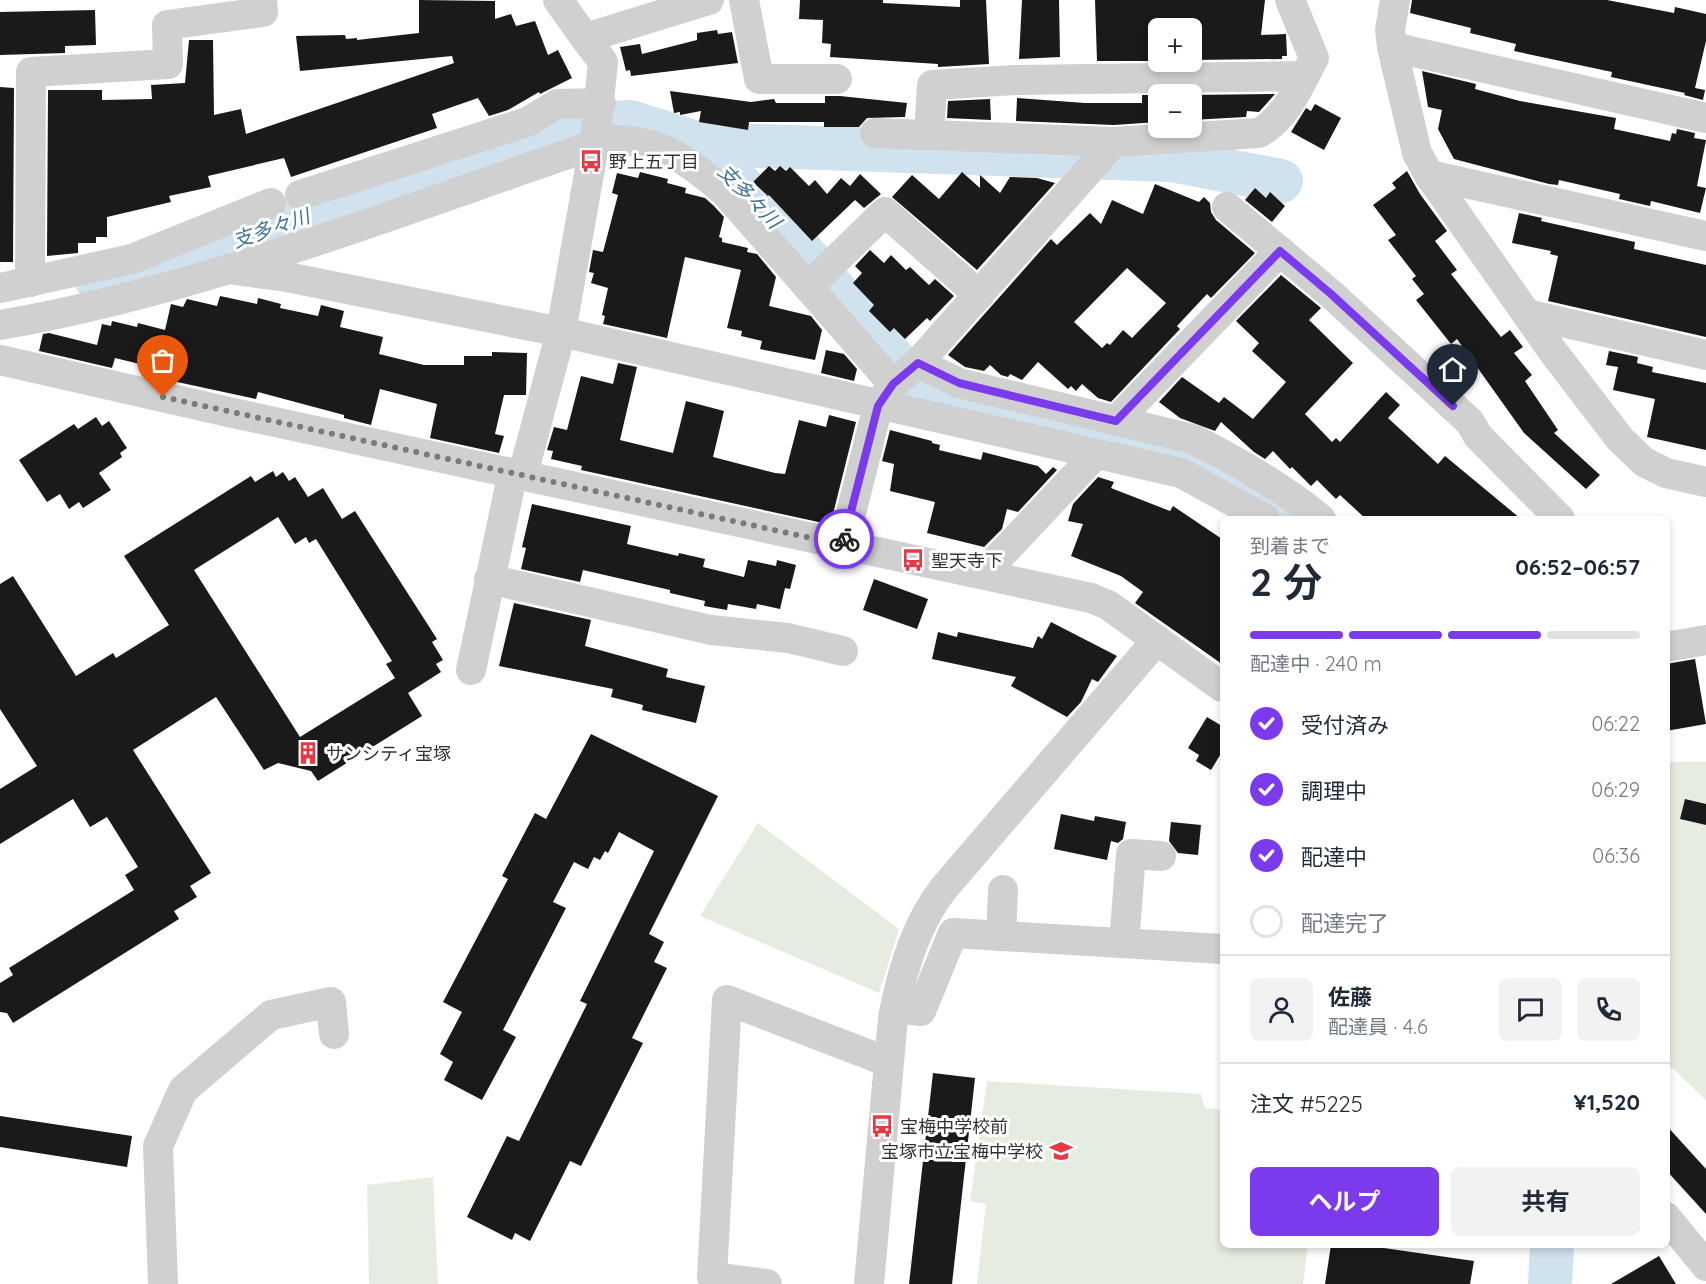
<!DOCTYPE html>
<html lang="ja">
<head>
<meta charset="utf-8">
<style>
	body { margin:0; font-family:Quicksand,"Noto Sans JP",sans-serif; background:#f2f2f3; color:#1f2937; height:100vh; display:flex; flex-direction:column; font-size:22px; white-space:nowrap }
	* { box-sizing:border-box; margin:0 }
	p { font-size:20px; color:#747a83 }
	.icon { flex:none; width:33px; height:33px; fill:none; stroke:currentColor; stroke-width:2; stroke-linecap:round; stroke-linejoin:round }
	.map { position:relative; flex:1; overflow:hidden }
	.side { position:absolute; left:1220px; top:516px; width:450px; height:732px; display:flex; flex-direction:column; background:#fff; border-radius:9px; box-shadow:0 3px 9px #0003 }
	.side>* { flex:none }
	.controls { position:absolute; left:1148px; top:18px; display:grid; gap:12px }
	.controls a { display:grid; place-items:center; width:54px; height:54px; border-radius:9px; background:#fff; box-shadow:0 3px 9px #0003; font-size:30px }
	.pin { position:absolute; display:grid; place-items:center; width:51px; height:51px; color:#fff; margin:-62px -26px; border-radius:50% 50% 50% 0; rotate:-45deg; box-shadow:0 0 6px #0007 }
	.pin .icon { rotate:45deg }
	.courier { position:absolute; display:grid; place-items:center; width:60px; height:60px; margin:-30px; border:4px solid #7c3aed; border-radius:50%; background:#fff; color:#222; box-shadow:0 2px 8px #0007 }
	.headline em { font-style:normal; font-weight:700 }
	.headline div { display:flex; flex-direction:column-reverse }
	.headline { display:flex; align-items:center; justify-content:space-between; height:102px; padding:0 30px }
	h1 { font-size:39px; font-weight:700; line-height:45px }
	.bar { display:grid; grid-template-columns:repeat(4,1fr); gap:9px 6px; align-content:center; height:72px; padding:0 30px }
	.bar i { height:8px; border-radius:4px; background:#e0e1e3 }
	.bar .on { background:#7c3aed }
	.bar p { grid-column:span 4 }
	.line { display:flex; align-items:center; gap:15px; padding:0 30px; border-top:2px solid #e0e1e3 }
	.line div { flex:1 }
	.round { display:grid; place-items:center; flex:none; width:63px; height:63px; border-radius:9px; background:#f2f2f3 }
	ol { padding:0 30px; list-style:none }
	li { display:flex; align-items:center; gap:18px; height:66px }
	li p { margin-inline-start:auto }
	li .icon { padding:6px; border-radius:50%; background:#7c3aed; color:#fff; stroke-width:4 }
	li:last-child { color:#747a83 }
	li i { width:33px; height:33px; border:3px solid #e0e1e3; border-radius:50% }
	.cta { display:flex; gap:12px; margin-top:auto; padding:12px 30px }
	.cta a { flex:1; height:69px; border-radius:9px; background:#7c3aed; color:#fff; font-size:24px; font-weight:700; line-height:69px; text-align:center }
	.cta a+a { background:#f2f2f3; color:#1f2937 }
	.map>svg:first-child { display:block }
</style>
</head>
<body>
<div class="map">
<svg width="1706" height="1284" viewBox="0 0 1706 1284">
	<rect width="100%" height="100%" fill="#fff"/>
	<!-- green -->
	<g fill="#e6ecdf">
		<polygon points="1666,762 1706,762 1706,1100 1667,1063"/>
		<polygon points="758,823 899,929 879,993 700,916"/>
		<polygon points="987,1081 1201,1094 1205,1108 1222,1110 1222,1245 1308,1245 1303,1284 977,1284 986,1204 970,1201"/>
		<polygon points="433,1177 438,1284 369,1284 367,1185"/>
	</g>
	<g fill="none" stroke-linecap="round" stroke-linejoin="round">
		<!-- river -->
		<g stroke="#cfe2ee" stroke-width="44">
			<polyline points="700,144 1171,160 1281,181"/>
			<polyline points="96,279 174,262 559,127 630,122 700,144 780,226 895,361 932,392 1200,460 1244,483 1298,519"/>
			<polyline points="1550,1284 1552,1245"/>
		</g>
	</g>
	<!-- building -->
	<g fill="#1a1a1a" fill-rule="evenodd">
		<polygon points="419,0 495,1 495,19 511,14 516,26 535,21 548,55 558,50 572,78 540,94 539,92 508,110 489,116 478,98 432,114 437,128 291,177 284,158 208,176 211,187 169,196 171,202 107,217 107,237 96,237 96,243 78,243 78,253 47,256 48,90 102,90 102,100 152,99 151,85 185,83 189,40 213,40 214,115 241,109 246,134 454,63 452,56 300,71 296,36 345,35 346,39 357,38 357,40 419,33"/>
		<polygon points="800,0 883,0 883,3 960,7 960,0 986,0 989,64 938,67 938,64 830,57 831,44 822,43 823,20 799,19"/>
		<polygon points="1022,0 1059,0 1060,57 1019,59"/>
		<polygon points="1095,0 1265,0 1261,35 1286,34 1287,56 1282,56 1282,59 1191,60 1191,28 1158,28 1158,61 1097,61"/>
		<polygon points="1412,0 1607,0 1674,13 1675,7 1706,14 1706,41 1695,88 1705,90 1703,100 1684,95 1685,93 1611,77 1612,72 1514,51 1516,44 1470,33 1471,28 1410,13"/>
		<polygon points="95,10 96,45 65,46 65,53 0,55 0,12"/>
		<polygon points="717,30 718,34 732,32 738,63 631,76 630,70 626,71 620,47 640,44 642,54 697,40 697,33"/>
		<polygon points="1422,71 1476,84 1475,89 1520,101 1616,118 1614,129 1670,141 1672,133 1676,134 1677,129 1695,133 1694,138 1706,140 1697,186 1706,188 1700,213 1651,201 1650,206 1619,199 1620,194 1559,180 1558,185 1549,184 1454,159 1438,129 1442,110 1428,107"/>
		<polygon points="0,87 14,88 13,262 0,262"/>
		<polygon points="670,91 751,102 774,99 776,103 825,103 825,96 840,96 907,103 905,117 867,118 859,127 824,127 824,122 749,122 748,130 699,122 701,111 680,115 680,112 674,113"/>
		<polygon points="1275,94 1259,112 1247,111 1246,117 1191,120 1191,95"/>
		<polygon points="1142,95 1158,95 1158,122 1114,125 1016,121 1017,98 1085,103 1142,103"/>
		<polygon points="990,99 991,120 947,118 948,101"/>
		<polygon points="1315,104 1341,118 1324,150 1291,132 1306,108 1311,111"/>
		<polygon points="769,166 775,171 780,166 786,171 790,167 809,186 815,180 827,194 841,178 850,186 860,174 881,194 864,208 855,200 812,241 769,195 768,196 753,182"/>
		<polygon points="1407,171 1420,194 1447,231 1435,241 1457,270 1451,274 1501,337 1510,330 1523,347 1514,353 1532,375 1525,381 1558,430 1554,433 1600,475 1586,489 1524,433 1457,339 1451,344 1416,300 1424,294 1412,279 1416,276 1388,240 1396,235 1373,205 1396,188 1392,183"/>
		<polygon points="640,172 668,179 667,183 686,188 685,193 705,198 714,206 724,217 719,237 722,238 722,242 748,248 747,252 757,254 776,277 769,306 811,316 822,330 815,360 760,349 762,341 741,336 742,331 727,328 741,270 685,257 667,338 603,324 605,316 602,315 608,288 591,283 594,273 589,272 593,250 603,252 618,195 612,193 617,173 638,178"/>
		<polygon points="962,172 980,188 980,175 1000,193 1010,177 1037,178 1055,183 977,270 892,197 912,175 939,199"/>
		<path d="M1155,184L1199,202L1204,197L1210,203L1211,212L1216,220L1255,253L1211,298L1207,294L1177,326L1180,329L1111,402L1098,398L1082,384L1076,391L1071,386L1068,389L1038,362L1022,380L1010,374L1008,377L1001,375L990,365L984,371L965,367L948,355L1051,239L1057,245L1090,213L1101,224L1112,200L1143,214ZM1127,268L1166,303L1132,338L1123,330L1110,345L1107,343L1102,348L1074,322Z"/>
		<polygon points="1255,188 1266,198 1270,192 1285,206 1272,222 1245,200"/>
		<polygon points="1519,213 1542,218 1541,221 1635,242 1634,249 1706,265 1706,337 1548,301 1558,256 1550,254 1551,251 1512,243"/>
		<polygon points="870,250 884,263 891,255 906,270 910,267 929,285 935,279 954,296 930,321 927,318 905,339 894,328 890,332 869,311 874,305 853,283 862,273 855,266"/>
		<polygon points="1281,275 1321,308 1309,320 1353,363 1305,414 1332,442 1336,438 1340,442 1386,392 1400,405 1388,418 1438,464 1445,456 1521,519 1366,519 1340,495 1336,499 1317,480 1311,486 1292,467 1290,469 1273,451 1265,459 1254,452 1221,422 1215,431 1180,418 1159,402 1182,377 1219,403 1224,397 1253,419 1286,382 1252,351 1259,343 1236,321"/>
		<polygon points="220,296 257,304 258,298 281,304 280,308 318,316 321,305 344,311 340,327 383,337 379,354 424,365 464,365 464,356 492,356 492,352 527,353 526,395 504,395 495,434 504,436 499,453 430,438 437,404 380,389 371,425 344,418 344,415 258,392 256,399 154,377 156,368 115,358 112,368 39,351 43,334 49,333 97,345 102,324 111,326 112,321 137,327 138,323 165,330 171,304 183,307 187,299 217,306"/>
		<polygon points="826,350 844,354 857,369 854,381 821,373"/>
		<polygon points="1609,351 1638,357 1637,363 1653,367 1652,372 1706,383 1706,450 1647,437 1655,399 1613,390 1618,367 1606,365"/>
		<polygon points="618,363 637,367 620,440 673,453 686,401 724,411 713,457 775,473 785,474 799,420 826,427 829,415 856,422 832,518 824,516 823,523 581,470 582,466 551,459 553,451 547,450 554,427 567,430 581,376 613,384"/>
		<polygon points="96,417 102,426 109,421 127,448 120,453 122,457 99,473 111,490 83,508 79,502 69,509 60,494 47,502 19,460 74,424 78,429"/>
		<polygon points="890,430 932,441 932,443 940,445 939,450 981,460 983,452 1038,466 1046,474 1053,467 1057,470 1018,512 1007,509 1002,529 984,547 927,533 935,502 890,491 894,464 882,461"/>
		<path d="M273,471L276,477L283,472L289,481L295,477L308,497L323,488L342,519L355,511L437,639L432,642L443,660L436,664L441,672L408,693L422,716L318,781L311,771L278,763L264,770L216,697L133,750L211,873L190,886L197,897L174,911L179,919L13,1023L7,1013L0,1012V983L13,975L9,968L134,890L125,875L138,867L107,817L90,827L73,799L0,844V789L37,766L0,709V584L13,576L76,676L113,653L116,658L169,625L124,556L251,476L255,482ZM278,517L295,544L306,537L309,543L316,539L392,661L386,664L395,678L300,737L194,570Z"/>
		<polygon points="1098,477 1114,482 1111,488 1170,511 1173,506 1222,539 1222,664 1135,603 1143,592 1121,576 1071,556 1083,524 1068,521 1073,504"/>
		<polygon points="532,504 631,526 627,544 678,556 679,553 705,559 703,567 744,577 748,560 776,566 777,560 796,565 790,589 785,588 780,609 757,604 756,609 728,604 727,610 704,606 705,601 670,593 670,590 583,570 580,582 521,569 526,548 522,547"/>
		<polygon points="874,579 928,599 917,629 863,610"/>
		<polygon points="514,603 591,620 585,646 668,669 666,677 705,686 696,723 642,710 643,705 611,697 613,689 499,666"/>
		<polygon points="1051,622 1117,656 1098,682 1092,679 1081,702 1067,717 1011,686 1016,677 932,659 938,632 957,637 958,632 1033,648 1038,636 1042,639"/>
		<polygon points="1695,659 1706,724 1666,731 1666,664"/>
		<polygon points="1207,717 1222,726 1222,752 1211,770 1196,761 1199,755 1188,748"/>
		<polygon points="591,734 718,796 649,934 664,942 654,962 667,968 632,1038 643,1043 581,1166 570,1161 530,1241 515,1233 512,1240 467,1217 507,1136 519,1141 587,1004 580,1001 654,851 619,832 608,853 605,851 600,860 594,857 588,869 574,862 553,902 566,908 503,1030 516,1037 482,1100 444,1080 453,1062 440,1054 462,1012 443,1002 508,879 502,876 535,813 546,819"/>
		<polygon points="1685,799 1706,804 1706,825 1680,819"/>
		<polygon points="1061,814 1094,821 1095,816 1126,822 1123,839 1118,843 1111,841 1107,860 1054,849"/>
		<polygon points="1171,822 1201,825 1198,855 1178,853 1169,841"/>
		<polygon points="933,1073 975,1078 952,1284 909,1284"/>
		<polygon points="0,1116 132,1136 127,1167 0,1147"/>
		<polygon points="1666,1125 1706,1169 1706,1214 1666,1170"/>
		<polygon points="1331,1245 1363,1245 1474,1261 1470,1284 1325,1284"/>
		<polygon points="1659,1256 1676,1284 1611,1284"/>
	</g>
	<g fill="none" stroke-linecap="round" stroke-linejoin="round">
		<!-- minor -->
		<g stroke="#d0d0d0" stroke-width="30">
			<polyline points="558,0 585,38"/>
			<polyline points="744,0 759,79 837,79"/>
			<polyline points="1395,0 1390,30 1392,47 1417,153 1429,175 1554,353 1620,439 1644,462 1666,473 1706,482"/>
			<polyline points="1392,47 1706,118"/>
			<path d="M875,133L1114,142L1259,133C1287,117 1299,86 1314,58L1290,0"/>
			<polyline points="929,134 932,85 1015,80 1304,76"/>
			<path d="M595,140C656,137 679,154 725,192L893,384"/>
			<polyline points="1429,175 1706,236"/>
			<polyline points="300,195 527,122 557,104 601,103"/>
			<polyline points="1227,207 1331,294 1470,422 1478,436 1560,519"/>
			<polyline points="228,269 287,277 561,332 1181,473 1265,519"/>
			<polyline points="30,282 31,72 168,64 167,25 263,12 262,0"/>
			<polyline points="808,287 885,212 979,295"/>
			<polyline points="0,288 132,259 271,203"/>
			<polyline points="1527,314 1706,355"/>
			<path d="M0,325C199,291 402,210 594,145"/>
			<polyline points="0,360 233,413 1091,598 1108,605 1222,687"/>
			<path d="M918,363L959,383L1193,439C1237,461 1282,487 1321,519"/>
			<polyline points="1116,421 1280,251"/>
			<polyline points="523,474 561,332 595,140 603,62 585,38 709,0"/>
			<polyline points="843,545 878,406 893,384 918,363 1114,142"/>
			<polyline points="983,574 1096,454"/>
			<polyline points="489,579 711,630 788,638 843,651"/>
			<polyline points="1666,647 1706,640"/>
			<polyline points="471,670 513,472"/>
			<polyline points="1001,936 1003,890"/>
			<polyline points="1124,943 1131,854 1161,856"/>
			<polyline points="895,1008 921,1011 953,933 1222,949"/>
			<polyline points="1666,1217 1706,1266"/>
			<polyline points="163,1284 158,1146 183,1090 271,1015 331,1002 334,1034"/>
			<polyline points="767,1284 712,1277 727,1000 888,1062"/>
			<path d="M869,1284L893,1018C901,974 916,923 944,888L1157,640"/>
		</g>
	</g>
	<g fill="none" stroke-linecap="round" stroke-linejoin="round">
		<!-- done -->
		<polyline stroke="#7a7a7a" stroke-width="6" stroke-dasharray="0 10.8" points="163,397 843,545 844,539"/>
		<!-- route -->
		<polyline stroke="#7c3aed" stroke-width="8" points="844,539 878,406 893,384 918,363 959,383 1116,421 1280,251 1331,294 1453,406"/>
	</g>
	<!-- icons -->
	<defs>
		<g id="bus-bare" transform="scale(1.8)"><path d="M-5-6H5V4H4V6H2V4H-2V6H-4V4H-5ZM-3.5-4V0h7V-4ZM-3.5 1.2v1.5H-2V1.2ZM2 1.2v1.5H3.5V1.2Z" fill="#e63946" stroke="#fff" stroke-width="2.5" paint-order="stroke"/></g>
		<g id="building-bare" transform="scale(1.8)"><path d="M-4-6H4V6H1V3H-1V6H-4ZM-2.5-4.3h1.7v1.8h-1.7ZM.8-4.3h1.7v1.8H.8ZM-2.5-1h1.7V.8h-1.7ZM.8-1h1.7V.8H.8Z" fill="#e63946" stroke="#fff" stroke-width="2.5" paint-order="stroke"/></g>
		<g id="school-bare" transform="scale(1.8)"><path d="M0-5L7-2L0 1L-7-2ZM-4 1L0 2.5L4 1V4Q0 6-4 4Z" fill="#e63946" stroke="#fff" stroke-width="2.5" paint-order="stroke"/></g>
	</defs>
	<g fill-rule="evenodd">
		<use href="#bus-bare" x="591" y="161"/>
		<use href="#bus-bare" x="913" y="560"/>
		<use href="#building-bare" x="308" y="753"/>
		<use href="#bus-bare" x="882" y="1126"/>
		<use href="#school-bare" x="1061" y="1151"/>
	</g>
	<g text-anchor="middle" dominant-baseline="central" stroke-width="6" stroke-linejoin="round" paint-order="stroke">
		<!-- poi labels -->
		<g font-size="18" fill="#333" stroke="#fff" text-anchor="start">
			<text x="609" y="161">野上五丁目</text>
			<text x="931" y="560">聖天寺下</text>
			<text x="326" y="753">サンシティ宝塚</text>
			<text x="900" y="1126">宝梅中学校前</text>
			<text x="1043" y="1151" text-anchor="end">宝塚市立宝梅中学校</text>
		</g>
		<!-- water labels -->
		<g font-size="20" font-style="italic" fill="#3f7597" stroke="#fff">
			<text transform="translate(750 196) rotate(46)">支多々川</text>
			<text transform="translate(271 228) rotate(-19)">支多々川</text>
		</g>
	</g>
</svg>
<div class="controls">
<a>+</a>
<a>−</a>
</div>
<div class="pin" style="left:163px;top:397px;background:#ea580c"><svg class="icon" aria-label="bag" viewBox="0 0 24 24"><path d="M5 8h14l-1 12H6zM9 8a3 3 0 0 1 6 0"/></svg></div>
<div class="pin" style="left:1453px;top:406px;background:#1f2937"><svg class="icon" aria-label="home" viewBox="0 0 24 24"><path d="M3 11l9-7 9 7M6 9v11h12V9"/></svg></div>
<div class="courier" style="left:844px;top:539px"><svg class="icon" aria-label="bike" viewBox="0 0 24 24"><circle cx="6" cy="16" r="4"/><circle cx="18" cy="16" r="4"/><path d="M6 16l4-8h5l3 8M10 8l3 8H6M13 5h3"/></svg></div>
<section class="side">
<div class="headline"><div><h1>2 分</h1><p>到着まで</p></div><em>06:52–06:57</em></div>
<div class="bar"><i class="on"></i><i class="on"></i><i class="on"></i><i></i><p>配達中 · 240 m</p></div>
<ol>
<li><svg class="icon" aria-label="check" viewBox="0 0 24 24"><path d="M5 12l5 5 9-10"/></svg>受付済み<p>06:22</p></li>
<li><svg class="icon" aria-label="check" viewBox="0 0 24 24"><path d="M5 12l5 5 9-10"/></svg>調理中<p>06:29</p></li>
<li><svg class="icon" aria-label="check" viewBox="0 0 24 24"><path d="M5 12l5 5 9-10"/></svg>配達中<p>06:36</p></li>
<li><i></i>配達完了</li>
</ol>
<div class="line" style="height:108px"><a class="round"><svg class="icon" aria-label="person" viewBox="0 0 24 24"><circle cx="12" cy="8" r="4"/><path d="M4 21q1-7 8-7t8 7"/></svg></a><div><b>佐藤</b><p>配達員 · 4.6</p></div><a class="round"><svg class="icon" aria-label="chat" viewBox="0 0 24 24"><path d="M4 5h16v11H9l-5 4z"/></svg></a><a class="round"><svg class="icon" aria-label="phone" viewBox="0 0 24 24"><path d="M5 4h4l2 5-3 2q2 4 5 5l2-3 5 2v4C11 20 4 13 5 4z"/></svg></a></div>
<div class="line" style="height:78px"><div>注文 #5225</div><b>¥1,520</b></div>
<div class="cta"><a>ヘルプ</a><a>共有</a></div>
</section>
</div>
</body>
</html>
